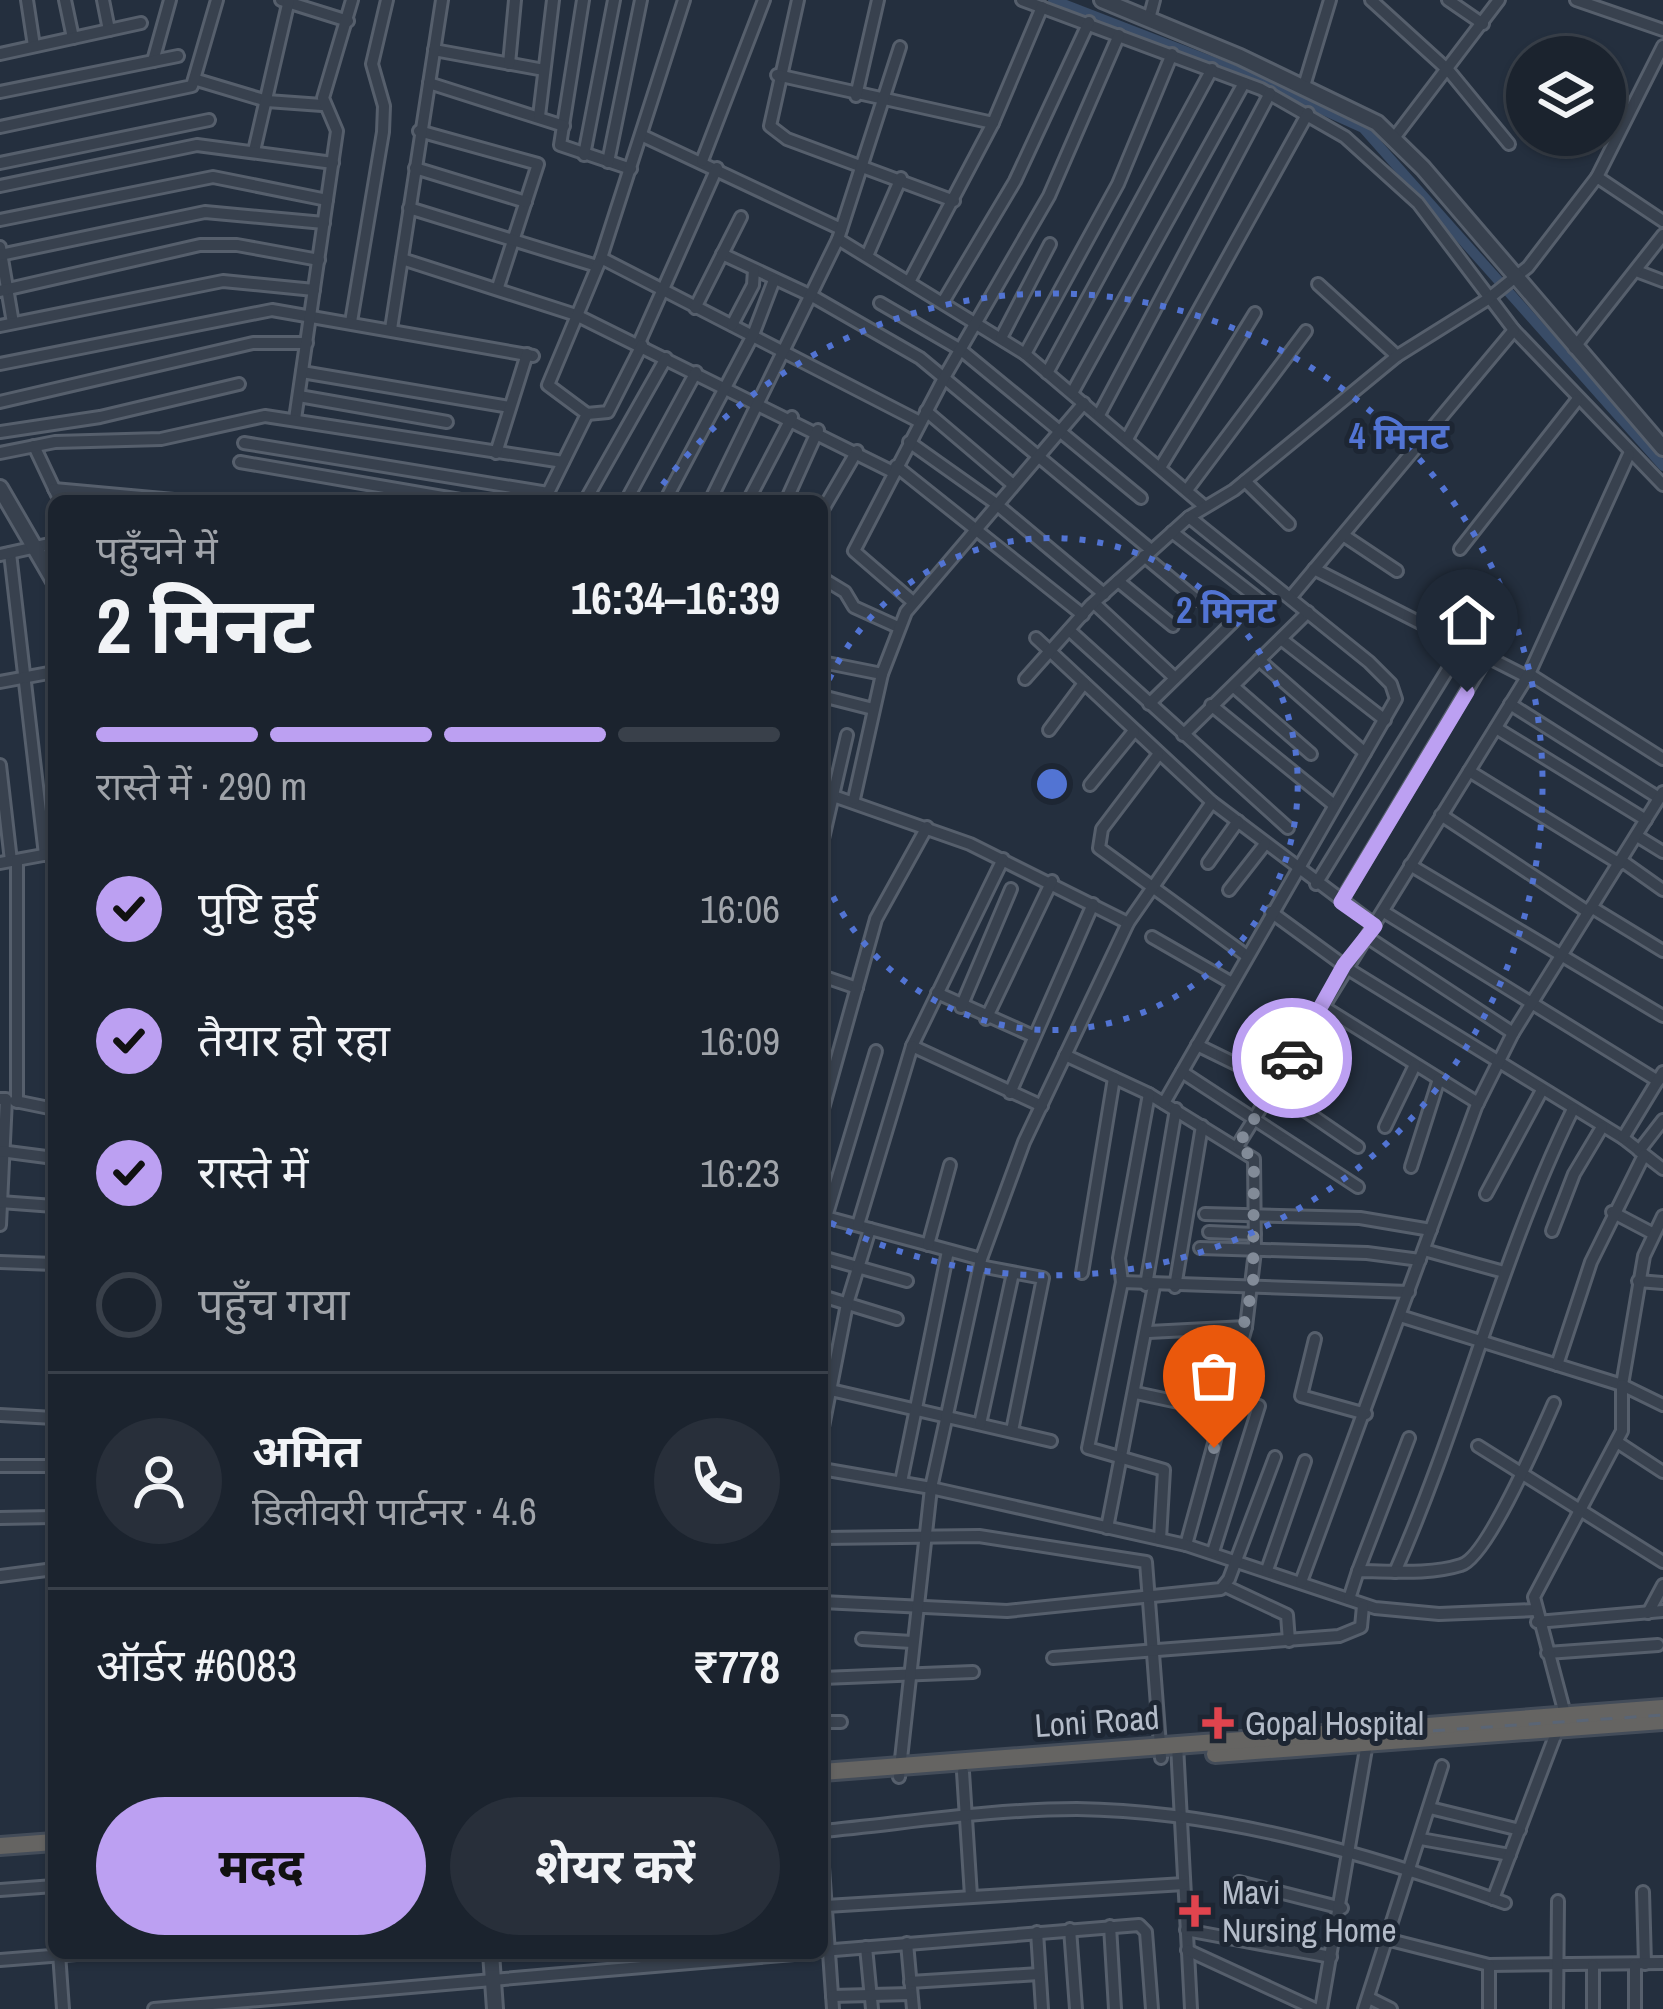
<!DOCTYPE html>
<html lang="hi">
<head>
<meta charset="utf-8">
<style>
	body { margin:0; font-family:"Archivo Narrow","Noto Sans Devanagari",sans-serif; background:#282f3a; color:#f1f3f6; height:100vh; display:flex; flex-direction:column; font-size:45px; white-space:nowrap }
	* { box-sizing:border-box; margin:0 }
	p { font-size:39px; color:#a0a4aa }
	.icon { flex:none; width:66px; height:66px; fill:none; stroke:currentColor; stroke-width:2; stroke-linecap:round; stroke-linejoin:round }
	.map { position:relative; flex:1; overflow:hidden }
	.side { position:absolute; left:48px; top:495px; width:780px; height:1464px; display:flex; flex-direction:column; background:#1b232e; border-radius:18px; box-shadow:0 3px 9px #0004,0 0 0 3px #39404a }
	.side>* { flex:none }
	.fabs { position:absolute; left:1506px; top:36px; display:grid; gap:24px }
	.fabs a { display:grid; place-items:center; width:120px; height:120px; border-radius:50%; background:#1b232e; box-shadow:0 3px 9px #0004,0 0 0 3px #39404a; font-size:60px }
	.pin { position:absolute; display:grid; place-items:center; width:102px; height:102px; color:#fff; margin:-123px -51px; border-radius:50% 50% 50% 0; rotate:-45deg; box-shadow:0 0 12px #0007 }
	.pin .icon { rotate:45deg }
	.courier { position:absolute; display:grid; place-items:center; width:120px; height:120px; margin:-60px; border:9px solid #bca0f2; border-radius:50%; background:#fff; color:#222; box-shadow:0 3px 15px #0007 }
	.summary em { font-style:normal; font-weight:700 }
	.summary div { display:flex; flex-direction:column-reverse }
	.summary { display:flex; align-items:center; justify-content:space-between; height:204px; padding:0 48px }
	h1 { font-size:78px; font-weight:700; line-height:90px }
	.bar { display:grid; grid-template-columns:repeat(4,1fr); gap:18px 12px; align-content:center; height:144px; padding:0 48px }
	.bar i { height:15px; border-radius:9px; background:#39404a }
	.bar .active { background:#bca0f2 }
	.bar p { grid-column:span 4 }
	.line { display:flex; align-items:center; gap:30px; padding:0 48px; border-top:3px solid #39404a }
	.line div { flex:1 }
	.round { display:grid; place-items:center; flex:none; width:126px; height:126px; border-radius:63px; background:#282f3a }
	ol { padding:0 48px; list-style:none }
	li { display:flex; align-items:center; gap:36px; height:132px }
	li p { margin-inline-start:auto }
	li .icon { padding:12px; border-radius:50%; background:#bca0f2; color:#111; stroke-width:4 }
	li:last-child { color:#a0a4aa }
	li i { width:66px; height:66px; border:6px solid #39404a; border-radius:50% }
	.button { display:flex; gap:24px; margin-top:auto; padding:24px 48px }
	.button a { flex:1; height:138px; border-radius:72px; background:#bca0f2; color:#111; font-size:48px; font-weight:700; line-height:138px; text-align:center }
	.button a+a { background:#282f3a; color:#f1f3f6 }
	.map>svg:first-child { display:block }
</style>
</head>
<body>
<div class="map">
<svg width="1663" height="2009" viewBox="0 0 1663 2009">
	<rect width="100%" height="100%" fill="#242f3e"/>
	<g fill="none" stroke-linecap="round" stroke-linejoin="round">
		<!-- canal -->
		<polyline stroke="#394c67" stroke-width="10" points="1053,0 1239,72 1363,128 1663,466"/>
		<!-- minor casing -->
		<g stroke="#565f6c" stroke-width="16">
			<g id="minor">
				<polyline points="27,0 34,46"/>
				<polyline points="65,0 73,38"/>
				<polyline points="103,0 109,30"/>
				<polyline points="281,0 348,21"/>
				<polyline points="583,0 560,145 631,169"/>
				<polyline points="798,0 770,126 787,139 954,201"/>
				<polyline points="1022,0 1261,89 1345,137 1418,203 1514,330 1663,485"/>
				<polyline points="1371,0 1449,71 1509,144"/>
				<polyline points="1448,0 1483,24"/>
				<polyline points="1576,0 1663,30"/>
				<polyline points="1149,19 1154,0"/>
				<polyline points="434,50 544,70"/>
				<polyline points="0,54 141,23"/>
				<polyline points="153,61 170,0"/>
				<polyline points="509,64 515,0"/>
				<polyline points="777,75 993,123"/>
				<polyline points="197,80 267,101 322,105"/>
				<polyline points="429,83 564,126"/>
				<polyline points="1304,86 1330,0"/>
				<polyline points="0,92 178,56"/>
				<polyline points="856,96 878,0"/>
				<polyline points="539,116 553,0"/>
				<polyline points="0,127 192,86 217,0"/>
				<polyline points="419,131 538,164 498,287"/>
				<polyline points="643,136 841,229"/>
				<polyline points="1394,138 1499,0"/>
				<polyline points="254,151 289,0"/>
				<polyline points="584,155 614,0"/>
				<polyline points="702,161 764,0"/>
				<polyline points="608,162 641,0"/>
				<polyline points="0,163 209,120"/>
				<polyline points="415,168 526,202"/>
				<polyline points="1597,177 1663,221"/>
				<polyline points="0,186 197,145 333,163"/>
				<polyline points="409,208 597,266"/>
				<polyline points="0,220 213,177 327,200"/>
				<polyline points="838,239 1025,354 1204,506"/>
				<polyline points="0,247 13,323"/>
				<polyline points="722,254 812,296 920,358 1151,550"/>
				<polyline points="0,255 205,212 324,223"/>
				<polyline points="867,256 901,178"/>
				<polyline points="601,258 920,422"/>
				<polyline points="402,259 576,315 893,472"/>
				<polyline points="1639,272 1663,281"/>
				<polyline points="909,282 993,123 1042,7"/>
				<polyline points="1318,284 1397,356"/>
				<polyline points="0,291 200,245 237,245 319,260"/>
				<polyline points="943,302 1015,181 1089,22"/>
				<polyline points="880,303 961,350 1141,498"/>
				<polyline points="695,308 741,217"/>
				<polyline points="351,322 383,132 384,106 372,64 387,0"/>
				<polyline points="732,325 753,285 754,270"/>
				<polyline points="0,326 223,281 314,290"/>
				<polyline points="391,329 442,0"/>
				<polyline points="1001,338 1050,244"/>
				<polyline points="639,343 717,168"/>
				<polyline points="1574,348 1663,235"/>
				<polyline points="1025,354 1118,184 1172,54"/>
				<polyline points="0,364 272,310 533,356"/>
				<polyline points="302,372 510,407"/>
				<polyline points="1047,373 1212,69"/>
				<polyline points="1072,393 1244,83"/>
				<polyline points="299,396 447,422"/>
				<polyline points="0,402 253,343 307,343"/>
				<polyline points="926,411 1012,484"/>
				<polyline points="587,414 608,412 642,345"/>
				<polyline points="1099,415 1270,93"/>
				<polyline points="295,419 337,131 323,98 352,0"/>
				<polyline points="0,432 100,417 239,384"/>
				<polyline points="1127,439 1308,113"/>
				<polyline points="909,442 995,503 1104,594"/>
				<polyline points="244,443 548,493"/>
				<polyline points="34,446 60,501"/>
				<polyline points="0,453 55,442 161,439 265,416 563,462"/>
				<polyline points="496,453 527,354"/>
				<polyline points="240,462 466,501"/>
				<polyline points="896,466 1083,615"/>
				<polyline points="1161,466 1255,313"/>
				<polyline points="1245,481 1289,524"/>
				<polyline points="54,489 185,501"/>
				<polyline points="1187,490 1306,331"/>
				<polyline points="749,499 792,417"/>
				<polyline points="544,501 587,414 548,385 601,258 684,0"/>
				<polyline points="585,501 666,358"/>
				<polyline points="626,501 696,372"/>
				<polyline points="665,501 753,335 774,280"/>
				<polyline points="710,501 838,239 900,47"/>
				<polyline points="786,501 818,430"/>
				<polyline points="822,511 857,451"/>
				<polyline points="1172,532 1269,607"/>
				<polyline points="1343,535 1397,571"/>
				<polyline points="1460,549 1577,400"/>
				<polyline points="10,553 45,855"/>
				<polyline points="0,555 54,543"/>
				<polyline points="1144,556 1197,600"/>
				<polyline points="1314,569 1527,677"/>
				<polyline points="822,578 845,592 854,607 898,627"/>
				<polyline points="1118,581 1173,626"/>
				<polyline points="1291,597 1514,330"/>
				<polyline points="913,602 854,551 945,376 1049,196 1119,35"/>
				<polyline points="1094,603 1175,678"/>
				<polyline points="1069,630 1288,828"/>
				<polyline points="1036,638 1212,802 1375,925"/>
				<polyline points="1281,639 1385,720"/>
				<polyline points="1259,660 1365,753"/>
				<polyline points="822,662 882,674"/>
				<polyline points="1529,674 1663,759"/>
				<polyline points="1025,679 1090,606 1189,517 1234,490 1397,356 1488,299 1528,267 1597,177 1663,46"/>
				<polyline points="0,682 54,672"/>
				<polyline points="1234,687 1311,754"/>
				<polyline points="822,696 873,709"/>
				<polyline points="1149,704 1234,621"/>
				<polyline points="1510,704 1659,798"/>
				<polyline points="1211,705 1334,805"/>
				<polyline points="1496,728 1646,820"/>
				<polyline points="1049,730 1084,683"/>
				<polyline points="1183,735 1308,612"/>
				<polyline points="1158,755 1102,829 1099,848 1247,956"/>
				<polyline points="0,765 11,861"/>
				<polyline points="1469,771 1620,864"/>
				<polyline points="1090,785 1134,731"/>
				<polyline points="822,792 970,844 1128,923"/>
				<polyline points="854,799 882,674 906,612 1084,403"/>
				<polyline points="1441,815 1588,912"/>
				<polyline points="1637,836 1663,852"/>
				<polyline points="822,843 847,735"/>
				<polyline points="1003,859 912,1046 1042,1106"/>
				<polyline points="1622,861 1663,890"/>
				<polyline points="0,863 54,853"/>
				<polyline points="1208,863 1238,821"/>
				<polyline points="1410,865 1663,1016"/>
				<polyline points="1316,884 1450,666"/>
				<polyline points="1229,890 1265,844"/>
				<polyline points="1341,901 1487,657"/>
				<polyline points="1591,907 1663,951"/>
				<polyline points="1271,912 1353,972 1623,1138 1663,1169"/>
				<polyline points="1384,912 1658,1081"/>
				<polyline points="1152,937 1232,983"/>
				<polyline points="1367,937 1513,1033"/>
				<polyline points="822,976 857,988"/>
				<polyline points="937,993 1033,1036"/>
				<polyline points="1322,1006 1478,1103"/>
				<polyline points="961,1007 1011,889"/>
				<polyline points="986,1019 1052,881"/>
				<polyline points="1197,1045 1240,1066 1358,1147"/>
				<polyline points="1065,1055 1149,1094 1254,1159 1255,1251 1246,1327 1186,1545"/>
				<polyline points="1182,1072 1358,1187"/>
				<polyline points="1010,1093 1093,904"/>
				<polyline points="0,1099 6,1099 0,1225"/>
				<polyline points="15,1101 54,1109"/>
				<polyline points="17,1102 17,860"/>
				<polyline points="1164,1103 1396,699 1391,684 1369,662 1189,517"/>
				<polyline points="822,1112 876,919 927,827"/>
				<polyline points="1385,1127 1415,1065"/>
				<polyline points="1623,1138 1663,1072"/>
				<polyline points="1238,1145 1529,674 1629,454"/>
				<polyline points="0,1151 54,1158"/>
				<polyline points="1639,1151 1663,1120"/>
				<polyline points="1411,1167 1439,1079"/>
				<polyline points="1486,1194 1542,1090"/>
				<polyline points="0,1202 54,1206"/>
				<polyline points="1612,1212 1652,1233"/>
				<polyline points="1205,1214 1360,1218 1431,1230"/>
				<polyline points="822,1216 981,1259"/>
				<polyline points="826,1217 876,1051"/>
				<polyline points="858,1225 912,1046"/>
				<polyline points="1552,1231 1574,1174 1602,1127"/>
				<polyline points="1209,1232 1255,1234"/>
				<polyline points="928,1245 950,1165"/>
				<polyline points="1200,1248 1367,1253 1420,1260"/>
				<polyline points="1424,1250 1504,1272"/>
				<polyline points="822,1257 907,1281"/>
				<polyline points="0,1262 54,1264"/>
				<polyline points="980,1266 1043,1278 1012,1431"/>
				<polyline points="1082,1273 1114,1078"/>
				<polyline points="1638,1281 1663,1283"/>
				<polyline points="1122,1282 1119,1258 1149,1094"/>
				<polyline points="1146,1285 1176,1109"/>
				<polyline points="1175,1287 1202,1126"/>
				<polyline points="822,1296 897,1319"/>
				<polyline points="1400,1316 1622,1385 1644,1256 1663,1216"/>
				<polyline points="1149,1332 1246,1327"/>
				<polyline points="1315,1339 1301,1396 1366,1414"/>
				<polyline points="1557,1365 1591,1262 1644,1155"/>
				<polyline points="1622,1385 1663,1405"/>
				<polyline points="822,1388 1051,1441"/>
				<polyline points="1136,1393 1225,1412"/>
				<polyline points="0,1415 54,1418"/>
				<polyline points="980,1424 1013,1273"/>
				<polyline points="822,1432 847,1304 870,1229"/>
				<polyline points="1617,1442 1663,1472"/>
				<polyline points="1478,1446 1663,1562"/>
				<polyline points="0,1466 54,1466"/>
				<polyline points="822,1469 931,1488 1186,1545 1375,1608 1439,1614 1535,1610"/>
				<polyline points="901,1482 948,1251"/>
				<polyline points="0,1518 54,1517"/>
				<polyline points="1107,1528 1154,1286"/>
				<polyline points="822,1538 979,1536 1146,1562 1161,1758"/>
				<polyline points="1160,1539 1164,1470 1088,1448 1122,1282 1409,1292"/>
				<polyline points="1213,1552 1259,1406"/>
				<polyline points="1267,1570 1305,1461"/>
				<polyline points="1358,1571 1409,1438"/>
				<path d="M1395,1572C1462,1420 1500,1258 1573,1109"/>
				<polyline points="0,1576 54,1569"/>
				<polyline points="1301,1582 1476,1107 1513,1033 1663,792"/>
				<polyline points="1225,1586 1287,1615 1289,1641"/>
				<path d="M1349,1599L1358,1571C1390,1571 1430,1575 1461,1565C1487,1558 1541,1432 1554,1403"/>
				<polyline points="822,1602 1007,1611 1221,1589 1229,1579 1275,1457"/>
				<polyline points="1648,1613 1663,1585"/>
				<polyline points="1537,1622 1663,1611"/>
				<polyline points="862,1639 912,1642"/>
				<polyline points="1547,1653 1658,1645"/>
				<polyline points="1053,1658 1339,1636 1361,1627 1363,1606"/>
				<polyline points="822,1678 973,1672"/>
				<polyline points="1565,1714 1534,1597 1622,1431 1622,1385"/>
				<polyline points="822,1722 841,1722"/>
				<polyline points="1177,1745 1191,2009"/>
				<polyline points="963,1772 971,1896"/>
				<polyline points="899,1777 931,1488 981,1259 1024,1142 1128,923 1212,802"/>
				<polyline points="1430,1808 1520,1830"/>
				<path d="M822,1831C906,1823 993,1809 1077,1809C1223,1811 1369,1854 1505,1903"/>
				<polyline points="1421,1839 1510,1855"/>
				<polyline points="822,1853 833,2009"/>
				<polyline points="1239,1882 1342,1908"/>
				<polyline points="0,1890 54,1886"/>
				<polyline points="1643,1892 1645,1964"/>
				<polyline points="1493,1899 1558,1728"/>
				<polyline points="826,1906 1184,1884"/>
				<polyline points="1110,1926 1115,2009"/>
				<polyline points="1070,1929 1076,2009"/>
				<polyline points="1186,1930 1331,1957"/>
				<polyline points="1037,1932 1042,2009"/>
				<polyline points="1390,1940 1489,1965 1663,1963"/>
				<polyline points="907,1943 913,2009"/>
				<polyline points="866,1947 872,2009"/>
				<polyline points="1187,1950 1315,2009"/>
				<polyline points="822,1951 1139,1925 1146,1932 1152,2009"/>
				<polyline points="59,1953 63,2009"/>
				<polyline points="0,1960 89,1953"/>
				<polyline points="1489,1965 1489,2009"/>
				<polyline points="910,1982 1039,1974"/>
				<polyline points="832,1996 911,1994"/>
				<polyline points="1369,1998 1391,2009"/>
				<polyline points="154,2009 806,1953"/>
				<polyline points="1321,2009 1367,1743"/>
				<polyline points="1364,2009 1442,1766"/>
				<polyline points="1557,2009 1558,1901"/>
				<polyline points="1593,2009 1593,1965"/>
				<polyline points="1635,2009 1635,1964"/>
			</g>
		</g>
		<!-- tertiary casing -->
		<g stroke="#565f6c" stroke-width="20">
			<g id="tertiary">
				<polyline points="1102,0 1240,57 1377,123 1423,168 1663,448"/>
				<polyline points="0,488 54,581"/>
				<polyline points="491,1953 495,2009"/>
			</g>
		</g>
		<!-- trunk casing -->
		<g stroke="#434c59" stroke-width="22">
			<g id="trunk">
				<polyline points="1215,1754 1663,1721"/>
				<polyline points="822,1772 1663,1708"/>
				<polyline points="0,1846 54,1842"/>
			</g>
		</g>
		<!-- minor -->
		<use href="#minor" stroke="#38414e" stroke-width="10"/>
		<!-- tertiary -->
		<use href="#tertiary" stroke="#38414e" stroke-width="14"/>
		<!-- trunk -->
		<use href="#trunk" stroke="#656462" stroke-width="16"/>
		<!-- rail -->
		<polyline stroke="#5a6575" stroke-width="3" stroke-dasharray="12 12" stroke-linecap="butt" points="1385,1734 1663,1715"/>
	</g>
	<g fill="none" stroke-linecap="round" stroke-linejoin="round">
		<!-- done -->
		<polyline stroke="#828b98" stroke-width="12" stroke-dasharray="0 21.6" points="1214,1448 1253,1286 1254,1159 1238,1145 1292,1058"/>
		<!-- route -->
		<polyline stroke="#bca0f2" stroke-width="15" points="1292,1058 1344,965 1375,926 1341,902 1467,692"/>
	</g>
	<!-- distance rings -->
	<g fill="none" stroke="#5274d3" stroke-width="6" stroke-dasharray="6 12">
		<path d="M822 696A246 246 0 1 1 822 872"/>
		<path d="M652 499A491 491 0 1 1 825 1220"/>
	</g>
	<!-- markers -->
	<g fill="#e0444e" stroke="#1d2633" stroke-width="4.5">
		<path d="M1212 1705h12v12h12v12h-12v12h-12v-12h-12v-12h12z"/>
		<path d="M1189 1893h12v12h12v12h-12v12h-12v-12h-12v-12h12z"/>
	</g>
	<g text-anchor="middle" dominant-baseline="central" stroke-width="10" stroke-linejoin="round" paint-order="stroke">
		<!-- street labels -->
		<g font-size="33" fill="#b4bcc9" stroke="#1d2633">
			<text transform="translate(1097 1721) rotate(-4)">Loni Road</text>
		</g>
		<!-- poi labels -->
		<g font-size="33" fill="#b4bcc9" stroke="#1d2633" text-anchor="start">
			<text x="1245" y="1723">Gopal Hospital</text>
			<text x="1222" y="1892">Mavi<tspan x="1222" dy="38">Nursing Home</tspan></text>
		</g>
	</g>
	<circle cx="1052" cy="784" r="18" fill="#5274d3" stroke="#1d2633" stroke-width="6"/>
	<g font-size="36" text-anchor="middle" font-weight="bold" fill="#5274d3" stroke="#1d2633" stroke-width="10" stroke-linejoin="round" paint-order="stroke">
		<text x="1399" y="449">4 मिनट</text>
		<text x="1226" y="623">2 मिनट</text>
	</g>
</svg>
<div class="fabs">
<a><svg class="icon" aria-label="layers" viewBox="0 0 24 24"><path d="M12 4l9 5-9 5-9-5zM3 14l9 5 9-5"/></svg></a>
</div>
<div class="pin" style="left:1214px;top:1448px;background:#ea580c"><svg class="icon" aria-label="bag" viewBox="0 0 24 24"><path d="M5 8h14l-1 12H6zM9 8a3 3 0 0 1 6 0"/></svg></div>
<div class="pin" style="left:1467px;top:692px;background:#1f2937"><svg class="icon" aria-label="home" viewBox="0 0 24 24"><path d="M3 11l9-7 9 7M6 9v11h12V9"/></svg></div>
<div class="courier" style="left:1292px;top:1058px"><svg class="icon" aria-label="car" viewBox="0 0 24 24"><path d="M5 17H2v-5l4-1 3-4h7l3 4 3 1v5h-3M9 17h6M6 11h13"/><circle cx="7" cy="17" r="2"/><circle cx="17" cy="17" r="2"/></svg></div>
<section class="side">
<div class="summary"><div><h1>2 मिनट</h1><p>पहुँचने में</p></div><em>16:34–16:39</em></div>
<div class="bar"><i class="active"></i><i class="active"></i><i class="active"></i><i></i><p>रास्ते में · 290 m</p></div>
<ol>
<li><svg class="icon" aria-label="check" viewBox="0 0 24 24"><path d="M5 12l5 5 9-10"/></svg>पुष्टि हुई<p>16:06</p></li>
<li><svg class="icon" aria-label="check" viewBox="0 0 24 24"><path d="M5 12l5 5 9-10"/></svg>तैयार हो रहा<p>16:09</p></li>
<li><svg class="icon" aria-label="check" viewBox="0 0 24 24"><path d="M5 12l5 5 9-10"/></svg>रास्ते में<p>16:23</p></li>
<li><i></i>पहुँच गया</li>
</ol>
<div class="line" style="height:216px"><a class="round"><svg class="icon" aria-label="person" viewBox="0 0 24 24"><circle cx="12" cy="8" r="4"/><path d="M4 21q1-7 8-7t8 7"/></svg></a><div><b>अमित</b><p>डिलीवरी पार्टनर · 4.6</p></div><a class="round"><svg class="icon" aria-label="phone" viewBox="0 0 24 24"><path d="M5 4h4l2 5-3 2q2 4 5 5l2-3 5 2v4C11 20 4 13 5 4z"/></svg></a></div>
<div class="line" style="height:156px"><div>ऑर्डर #6083</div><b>₹778</b></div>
<div class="button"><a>मदद</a><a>शेयर करें</a></div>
</section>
</div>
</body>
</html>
